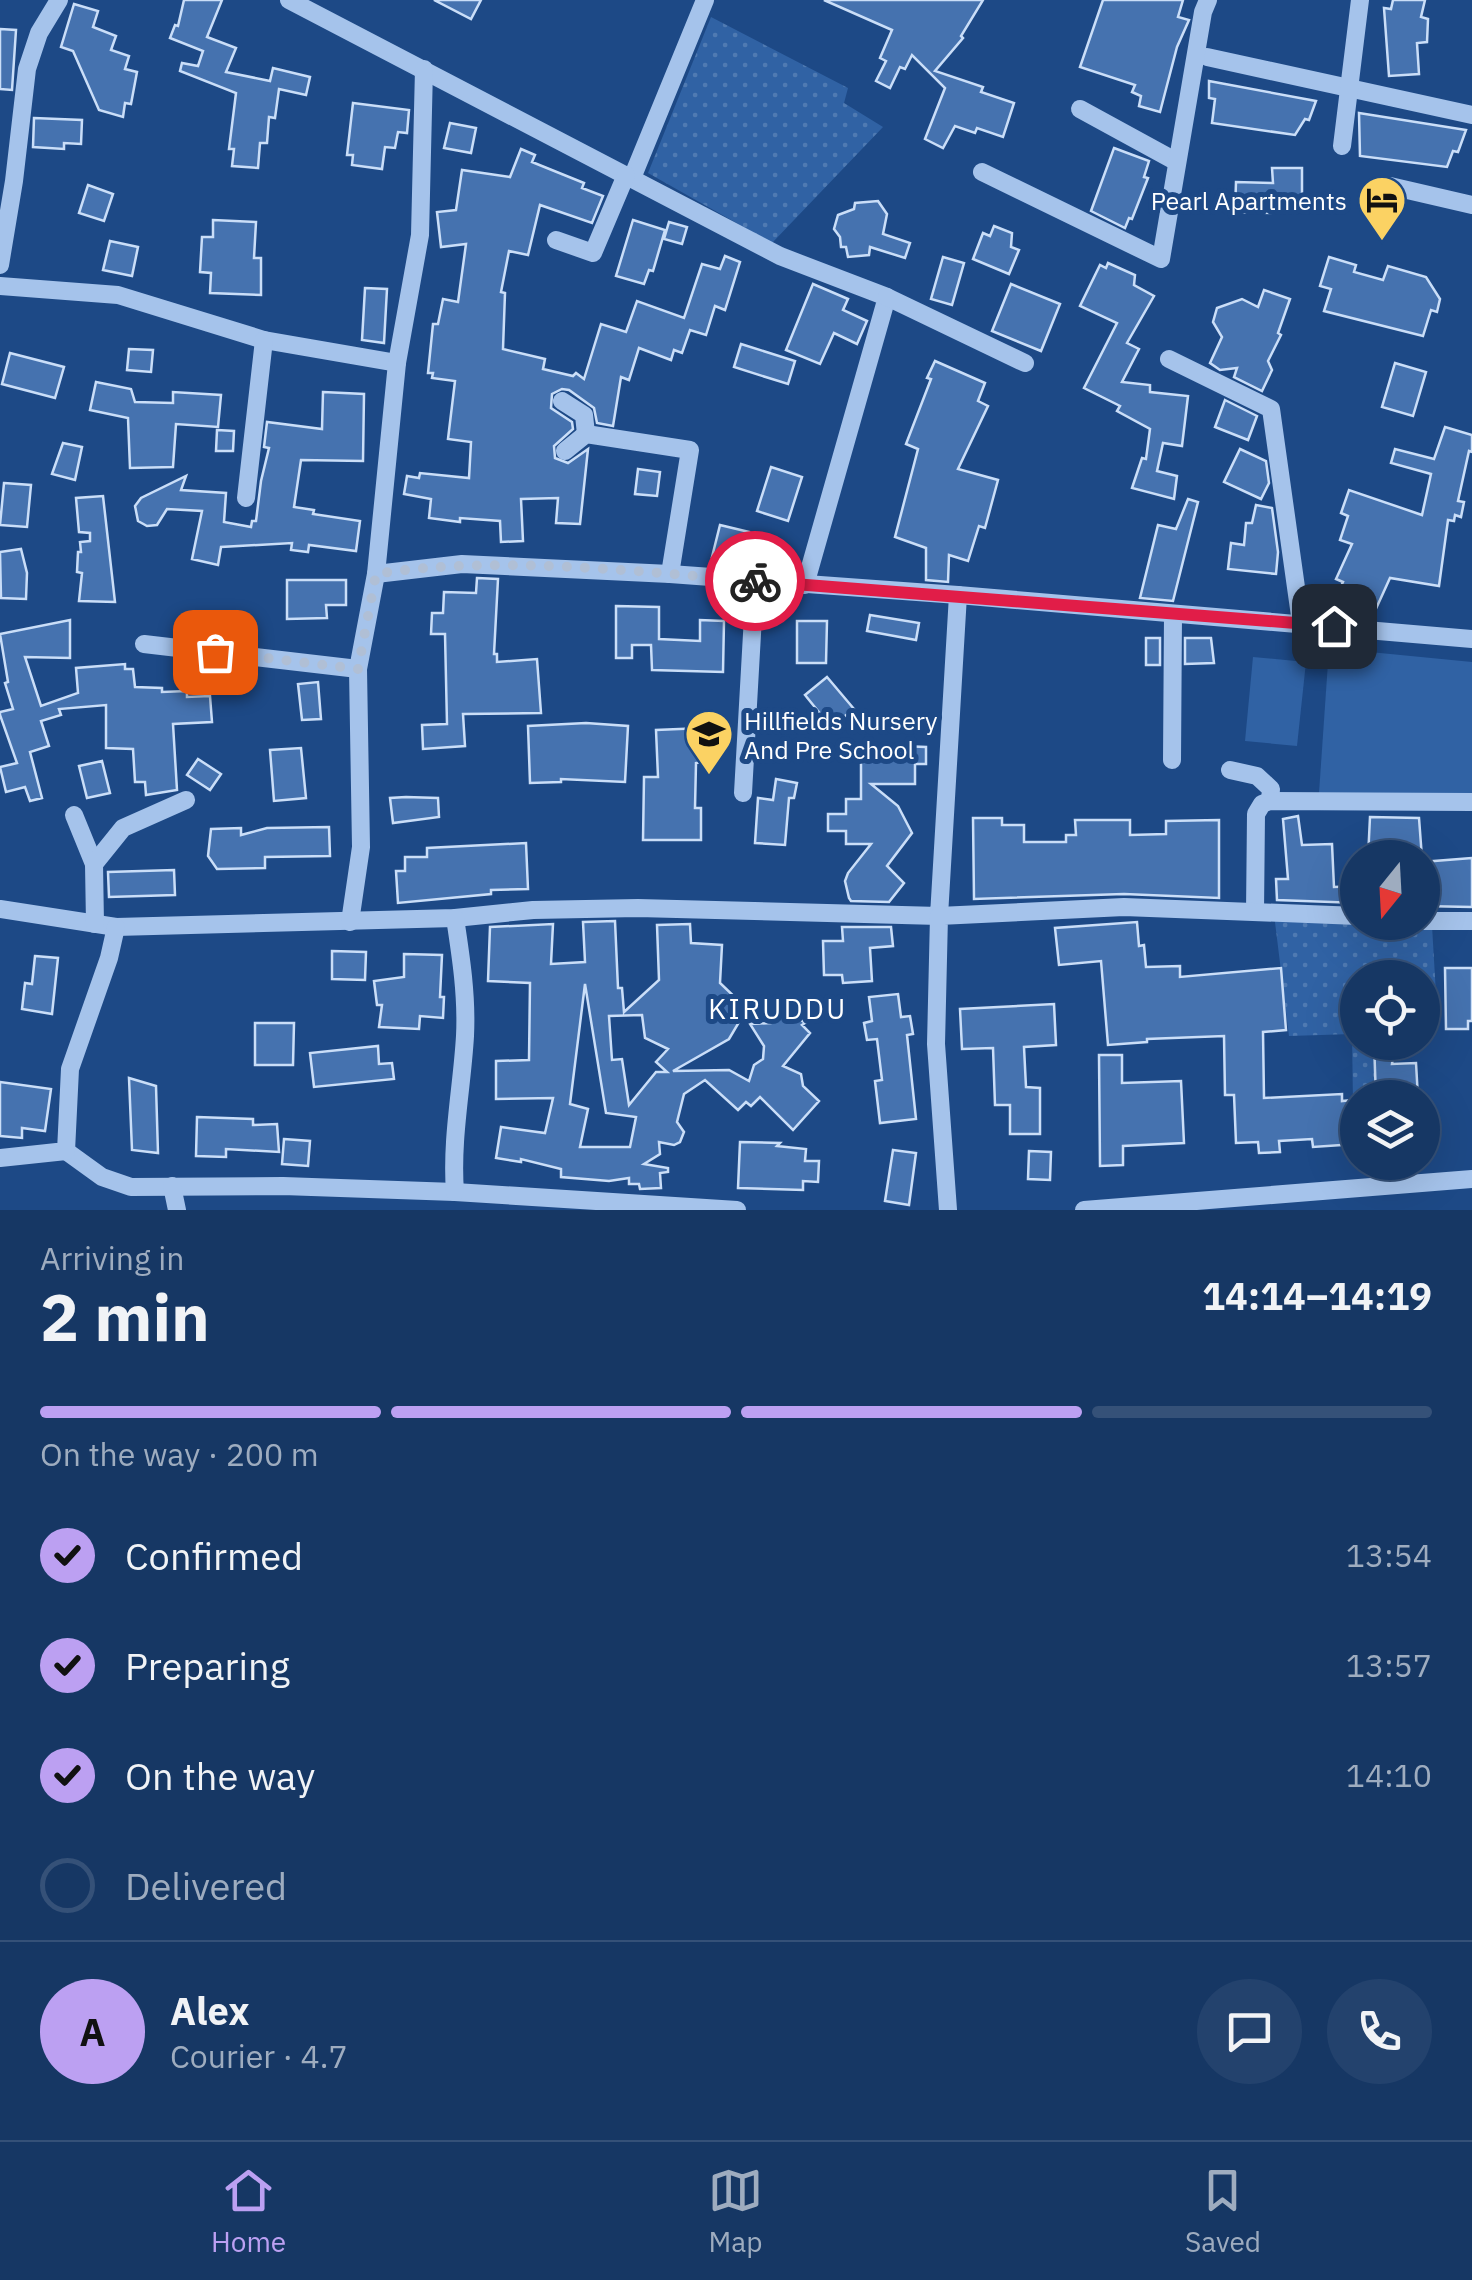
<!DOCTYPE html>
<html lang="en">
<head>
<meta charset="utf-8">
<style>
	body { margin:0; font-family:"IBM Plex Sans",sans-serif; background:#23426d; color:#f1f3f6; height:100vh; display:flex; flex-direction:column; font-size:38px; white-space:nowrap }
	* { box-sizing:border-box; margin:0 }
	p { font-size:32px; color:#9eacbf }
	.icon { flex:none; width:55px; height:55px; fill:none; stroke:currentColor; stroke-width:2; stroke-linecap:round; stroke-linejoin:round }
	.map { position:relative; height:1210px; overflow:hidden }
	.panel { display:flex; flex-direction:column; background:#163764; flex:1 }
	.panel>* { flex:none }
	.needle { width:65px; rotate:198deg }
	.fabs { position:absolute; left:1340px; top:840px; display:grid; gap:20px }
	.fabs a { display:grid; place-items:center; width:100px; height:100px; border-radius:50%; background:#163764; box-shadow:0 10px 40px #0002,0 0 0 2px #355178; font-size:50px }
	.pin { position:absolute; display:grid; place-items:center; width:85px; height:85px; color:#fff; margin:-42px; border-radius:20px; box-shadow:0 5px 15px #0006 }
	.courier { position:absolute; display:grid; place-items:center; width:100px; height:100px; margin:-50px; border:8px solid #e11d48; border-radius:50%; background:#fff; color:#222; box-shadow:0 2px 12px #0007 }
	.headline em { font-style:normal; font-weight:700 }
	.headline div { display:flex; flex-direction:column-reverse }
	.headline { display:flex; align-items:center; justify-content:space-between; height:170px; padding:0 40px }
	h1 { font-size:65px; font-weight:700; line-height:75px }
	.bar { display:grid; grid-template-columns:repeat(4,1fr); gap:15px 10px; align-content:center; height:120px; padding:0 40px }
	.bar i { height:12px; border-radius:8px; background:#355178 }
	.bar .current { background:#bca0f2 }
	.bar p { grid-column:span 4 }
	.line { display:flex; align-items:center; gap:25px; padding:0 40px; border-top:2px solid #355178 }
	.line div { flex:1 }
	.round { display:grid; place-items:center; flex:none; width:105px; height:105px; border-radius:52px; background:#23426d }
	ol { padding:0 40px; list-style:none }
	li { display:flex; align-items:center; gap:30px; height:110px }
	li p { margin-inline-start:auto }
	li .icon { padding:10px; border-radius:50%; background:#bca0f2; color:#111; stroke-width:4 }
	li:last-child { color:#9eacbf }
	li i { width:55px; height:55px; border:5px solid #355178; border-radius:50% }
	.dock { display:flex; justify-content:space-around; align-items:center; height:140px; border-top:2px solid #355178; background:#163764; font-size:28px; color:#9eacbf }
	.dock a { display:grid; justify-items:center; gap:5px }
	.dock .current { color:#bca0f2 }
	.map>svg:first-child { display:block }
</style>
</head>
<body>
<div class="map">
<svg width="1472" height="1210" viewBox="0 0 1472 1210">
	<defs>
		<pattern id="park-dots" width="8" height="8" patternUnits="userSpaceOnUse" patternTransform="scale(2.5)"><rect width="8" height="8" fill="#3062a4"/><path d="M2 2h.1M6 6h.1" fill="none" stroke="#4f7ab2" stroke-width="1.8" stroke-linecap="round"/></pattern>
	</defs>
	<rect width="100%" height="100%" fill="#1d4986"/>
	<!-- grass -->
	<g fill="#3062a4">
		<polygon points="1329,648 1472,662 1472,793 1319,793"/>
		<polygon points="1253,657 1306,662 1297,746 1245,741"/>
	</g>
	<!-- park -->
	<g fill="url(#park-dots)">
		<polygon points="711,17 848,88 844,103 883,127 772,243 648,173"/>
		<polygon points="1274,914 1432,926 1438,1028 1423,1029 1422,978 1358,978 1358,1042 1377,1043 1376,1097 1358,1098 1357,1102 1353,1103 1352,1034 1289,1036"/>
	</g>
	<!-- building -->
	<g fill="#4572af" stroke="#cadef8" stroke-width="2.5" fill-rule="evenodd">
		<polygon points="184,0 222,0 207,37 236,48 226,72 270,81 273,68 310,77 306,95 279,89 275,118 269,117 267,143 260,143 258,168 232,166 234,149 229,149 236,93 180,71 182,63 198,66 203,51 170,38 175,25 178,26"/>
		<polygon points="434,0 481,0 471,19"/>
		<polygon points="824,0 983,0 961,36 963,38 935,71 983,87 981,92 1014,103 1003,137 977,128 975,133 955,126 943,148 925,139 945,88 912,55 905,69 900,67 890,88 876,81 886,61 880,58 892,30"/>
		<polygon points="1103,0 1183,0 1178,17 1189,20 1177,47 1160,112 1139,106 1141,96 1132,92 1135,85 1080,67"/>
		<polygon points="1393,0 1425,0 1421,17 1428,19 1427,42 1417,43 1419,74 1389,76 1384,8 1391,9"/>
		<polygon points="74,4 98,11 93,27 116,36 111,50 129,56 125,69 137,72 131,104 125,103 123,117 99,110 73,51 61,47"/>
		<polygon points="0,29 16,30 12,90 0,89"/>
		<polygon points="1209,81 1316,101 1309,120 1305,119 1295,135 1212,123 1215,99 1209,98"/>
		<polygon points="353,103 409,110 407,133 398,132 395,148 385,147 382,169 352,165 353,155 347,155"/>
		<polygon points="1359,113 1466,130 1458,152 1453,151 1447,167 1360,156"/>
		<polygon points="34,118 82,120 81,144 64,143 64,149 33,147"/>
		<polygon points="450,123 476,128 471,153 444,148"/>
		<polygon points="1114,148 1149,161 1144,177 1148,178 1132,219 1129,218 1125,228 1091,211"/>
		<polygon points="521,149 535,155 532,162 584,183 582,188 603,196 592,223 540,205 528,255 509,251 501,292 505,293 503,349 545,359 543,369 573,376 576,373 584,379 601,324 626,332 637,301 684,318 702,264 720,269 725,256 740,262 725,310 715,306 706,335 690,330 682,353 674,350 671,360 639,348 629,380 621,377 613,426 597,423 594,408 569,390 562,389 552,394 551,408 572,422 573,429 554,446 555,458 568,463 588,449 580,524 556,523 558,498 521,499 523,541 501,542 500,521 460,518 460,522 429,518 431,499 404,494 407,476 419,478 420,473 469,478 471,442 448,439 455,381 432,378 433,373 428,373 433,324 438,324 443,299 458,302 466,244 441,247 437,212 456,210 462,170 510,177"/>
		<polygon points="1272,168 1302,168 1302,199 1282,198 1282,202 1273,201 1273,213 1235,212 1236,182 1273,183"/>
		<polygon points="88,185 113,194 104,221 79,213"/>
		<polygon points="878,201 887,214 883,234 910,243 905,258 870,247 869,255 848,257 846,247 841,247 840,237 834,229 838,215 854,209 855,203"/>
		<polygon points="213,220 256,222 254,258 261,258 261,295 210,293 211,273 200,272 202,237 213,237"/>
		<polygon points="633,220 665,230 653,271 649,270 644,284 616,276"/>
		<polygon points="669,222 687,227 682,244 664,239"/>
		<polygon points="994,226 1012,233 1011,247 1019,250 1009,274 973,259 983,233 990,236"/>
		<polygon points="110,241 138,247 132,276 103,270"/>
		<polygon points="943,257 964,263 952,305 931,299"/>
		<polygon points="1329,257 1356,265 1354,272 1383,280 1388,266 1426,277 1440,299 1437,312 1431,310 1423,336 1324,311 1331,289 1320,286"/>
		<polygon points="1108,263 1135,275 1134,285 1154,296 1127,343 1139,349 1122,382 1150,385 1150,392 1188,396 1182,446 1163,443 1157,471 1177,476 1174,499 1132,488 1142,458 1146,459 1150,429 1117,411 1120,406 1084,388 1117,323 1080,306 1100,265 1106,268"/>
		<polygon points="813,284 848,299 843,310 867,321 857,344 834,333 820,364 786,350"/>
		<polygon points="1011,284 1060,304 1041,351 992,331"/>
		<polygon points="365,288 387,289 384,343 362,340"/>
		<polygon points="1264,290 1290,299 1278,333 1281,335 1268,361 1272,370 1262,391 1234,377 1237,368 1220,370 1210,363 1222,337 1213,322 1217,308 1242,299 1258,307"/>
		<polygon points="741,344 795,361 788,384 734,367"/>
		<polygon points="129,349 153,350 151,372 127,370"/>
		<polygon points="10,353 64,367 55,398 2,384"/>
		<polygon points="935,361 985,383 978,401 988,406 958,469 998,480 985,528 979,526 968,561 949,555 948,582 926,580 926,548 895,537 918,449 906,444 931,379 927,378"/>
		<polygon points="1395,363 1426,372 1413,416 1382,407"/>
		<polygon points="96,382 131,389 135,402 173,403 173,392 221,395 218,427 176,424 173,467 130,468 128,418 90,410"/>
		<polygon points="323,392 364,394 363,461 301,460 294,507 314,510 313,514 360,521 356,551 309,545 308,552 291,550 292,543 221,547 218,565 192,559 202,511 167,509 157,525 147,526 138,521 135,506 141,498 186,476 181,490 226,493 224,522 251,527 252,521 256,521 261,481 269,448 264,447 267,422 322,429"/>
		<polygon points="1225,400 1257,416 1248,440 1215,427"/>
		<polygon points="1445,427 1472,435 1472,452 1469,451 1458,501 1464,502 1461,517 1455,515 1454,521 1448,520 1439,586 1390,578 1375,611 1337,595 1343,582 1336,579 1352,544 1340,540 1348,516 1341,513 1349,490 1422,515 1431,474 1391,463 1395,449 1434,459"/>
		<polygon points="217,430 234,431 233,451 216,451"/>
		<polygon points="63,443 82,447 75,480 52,474"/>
		<polygon points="1240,449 1266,461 1269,483 1261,499 1224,482"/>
		<polygon points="771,467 802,477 788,521 757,511"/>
		<polygon points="638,469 660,472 657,496 635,494"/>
		<polygon points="4,483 31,485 27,527 0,525"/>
		<polygon points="103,496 115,602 79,601 82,573 77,572 78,552 81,552 80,542 90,541 90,533 79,532 76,498"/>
		<polygon points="1188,499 1198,502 1173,601 1140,598 1158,525 1176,529"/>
		<polygon points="1256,505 1272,508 1278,552 1276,574 1228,569 1231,543 1244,545 1246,523 1252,523"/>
		<polygon points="720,525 749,532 742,565 712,557"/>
		<polygon points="21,549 27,573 26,599 1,598 0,552"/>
		<polygon points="477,578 498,579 494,654 497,654 497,662 537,659 541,713 463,714 465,746 423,749 422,725 447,724 445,634 431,634 432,613 443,613 444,592 476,593"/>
		<polygon points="287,580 346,580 346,605 326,605 327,618 287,619"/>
		<polygon points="616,606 659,607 659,639 700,641 700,620 724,621 723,672 652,670 651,645 632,645 632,658 616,658"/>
		<polygon points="870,615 919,623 916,640 867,631"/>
		<polygon points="70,620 70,658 25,657 41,706 78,693 76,668 125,664 125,669 133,669 135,687 162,688 162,692 187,691 187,697 210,696 212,722 173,724 177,790 146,795 145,782 135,782 133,749 106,748 106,705 59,709 61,715 41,721 49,746 30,752 42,798 30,801 25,787 6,792 0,767 17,763 0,715 0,712 13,709 5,683 8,682 0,634"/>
		<polygon points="797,621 827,621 826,663 797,663"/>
		<rect x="1146" y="638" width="14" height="27"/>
		<polygon points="1185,638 1211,638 1214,663 1185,664"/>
		<polygon points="827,677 854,709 831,727 805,695"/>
		<polygon points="318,682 321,719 302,720 298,684"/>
		<polygon points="586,723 628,726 625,782 561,779 561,782 530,783 528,726"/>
		<polygon points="703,728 705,762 696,763 695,808 701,808 701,840 643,840 644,777 658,777 656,730"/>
		<polygon points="873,745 926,747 926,764 915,764 915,784 871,784 898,806 912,833 887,866 904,883 889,902 851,901 849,898 845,881 848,873 871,844 846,844 846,831 828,831 828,814 846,814 846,799 861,799 861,757"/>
		<polygon points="301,748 306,798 274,801 270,750"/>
		<polygon points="198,759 221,774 210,790 187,775"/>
		<polygon points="102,761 110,793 87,798 79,766"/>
		<polygon points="776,779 797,783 794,798 789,798 785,845 755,843 758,798 773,800"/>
		<polygon points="406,797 438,798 439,817 393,823 390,798"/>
		<polygon points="1298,816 1302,845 1332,844 1334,887 1358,886 1358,903 1277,900 1276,879 1288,879 1283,819"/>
		<polygon points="1370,817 1419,818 1422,858 1368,858"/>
		<polygon points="973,818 1002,818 1002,825 1024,825 1024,842 1066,842 1066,835 1076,835 1075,820 1130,820 1130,835 1166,834 1166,821 1219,820 1219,898 1124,894 974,899"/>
		<polygon points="329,827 330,856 265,857 265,868 217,869 208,856 211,829 241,828 241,835 267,828"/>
		<polygon points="526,843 528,889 491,890 491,894 398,903 396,871 405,871 405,857 427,857 427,848"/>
		<polygon points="1472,858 1472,907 1422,906 1422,862"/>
		<polygon points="174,870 175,895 109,897 108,872"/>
		<path d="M615,921L618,988H622L624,1012L659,980L657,925L690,924L691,943L722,945L720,983L742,1004L740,1006L745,1012L729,1039L673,1071L729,1070L749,1081L754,1065L763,1059L764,1046L750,1024L771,1023L786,1008L805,1023L802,1025L810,1033L783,1066L801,1074L803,1086L819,1101L793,1130L760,1097L751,1106L746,1102L738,1110L705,1080L684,1094L677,1122L684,1132L680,1142L674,1145L659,1142L660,1154L644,1164L668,1168V1172L660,1173L661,1188L640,1189L639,1184H629V1178L609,1181L561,1177V1169L521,1159V1162L496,1158L501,1127L545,1133L553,1098L496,1099V1061L529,1060L530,983L488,981L490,927L553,924L551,964L585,962L583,922ZM585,984L606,1113L636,1117L630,1147H580L588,1109L570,1104ZM642,1015L645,1038L668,1049L656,1062L667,1072H656L629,1105L622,1059L612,1060L609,1016Z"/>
		<polygon points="1137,922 1139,946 1144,945 1146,967 1180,966 1180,977 1281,968 1286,1030 1263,1032 1264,1098 1342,1094 1342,1101 1352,1100 1356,1144 1313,1147 1312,1139 1279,1141 1280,1152 1259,1153 1258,1142 1236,1143 1234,1095 1225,1095 1224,1036 1147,1039 1147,1042 1108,1045 1101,961 1059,965 1055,928"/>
		<polygon points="842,927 891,927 893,946 870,948 872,981 843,983 842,975 824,975 823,941 843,941"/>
		<polygon points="332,951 366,952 365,980 332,979"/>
		<polygon points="404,954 442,955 440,997 444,997 443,1018 420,1016 419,1029 379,1027 382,1005 377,1005 374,981 404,977"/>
		<polygon points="35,956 58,958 52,1014 22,1009 25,983 32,984"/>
		<polygon points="1445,968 1472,968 1472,1021 1468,1021 1468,1029 1446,1029"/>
		<polygon points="898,994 901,1017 910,1016 913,1034 907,1035 916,1119 880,1123 875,1081 882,1080 877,1039 867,1040 864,1023 872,1021 869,997"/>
		<polygon points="1054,1004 1056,1045 1024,1047 1026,1087 1040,1088 1040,1134 1010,1134 1010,1105 995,1105 993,1048 962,1049 960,1009"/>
		<polygon points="255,1023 294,1023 293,1065 255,1065"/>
		<polygon points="1374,1042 1395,1042 1392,1064 1416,1063 1418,1098 1376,1098"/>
		<polygon points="378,1046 379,1064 392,1063 394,1079 314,1087 310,1053"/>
		<polygon points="1099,1055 1122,1055 1122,1083 1181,1081 1184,1143 1123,1146 1123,1165 1100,1166"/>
		<polygon points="129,1078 156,1086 158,1153 132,1150"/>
		<polygon points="0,1082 51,1089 45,1131 22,1128 22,1138 0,1136"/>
		<polygon points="197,1117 253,1119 253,1125 277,1124 279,1152 226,1149 226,1157 196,1156"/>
		<polygon points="284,1139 310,1141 308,1166 282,1164"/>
		<polygon points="740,1142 780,1143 777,1146 806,1149 805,1161 819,1161 818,1182 803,1181 803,1190 738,1188"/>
		<polygon points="893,1150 916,1153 909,1205 885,1201"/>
		<polygon points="1029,1151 1051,1152 1050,1180 1028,1179"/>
	</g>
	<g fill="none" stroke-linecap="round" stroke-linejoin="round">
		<!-- minor -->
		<g stroke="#a5c3eb" stroke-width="18">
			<polyline points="289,0 780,256 887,297 805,585"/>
			<polyline points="1207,57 1472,115"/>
			<polyline points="1080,109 1177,162"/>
			<polyline points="1342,146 1360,0"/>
			<polyline points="982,172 1161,259 1203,12 1208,0"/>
			<polyline points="632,178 705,0"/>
			<polyline points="1390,186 1472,205"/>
			<polyline points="556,240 593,253 626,175"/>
			<polyline points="0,265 14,181 27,69 39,33 59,0"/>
			<polyline points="0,286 118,295 264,340 397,363"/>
			<polyline points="887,297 1025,363"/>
			<polyline points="1169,359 1271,409 1301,623"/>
			<polyline points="562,401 584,415 586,434"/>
			<polyline points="565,451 586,434 690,450 670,574"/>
			<polyline points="246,498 264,340"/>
			<polyline points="376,574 462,564 670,574 958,595 1472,639"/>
			<polyline points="144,644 358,669"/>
			<polyline points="1172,760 1173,615"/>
			<polyline points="1230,770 1257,776 1271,789 1270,801"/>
			<polyline points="743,793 755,581"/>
			<polyline points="74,815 94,864"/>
			<polyline points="0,909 116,927 455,918 533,910 638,908 939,916 958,595"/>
			<polyline points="1255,912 1256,814 1262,804 1270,801 1472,802"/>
			<polyline points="1422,921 1472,921"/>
			<polyline points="350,922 361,847 358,669 376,574 397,363 420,235 424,69"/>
			<polyline points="95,924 94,864 123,828 186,800"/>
			<polyline points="66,1151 102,1177 131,1187 283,1186 455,1192 737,1210"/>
			<polyline points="0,1158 66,1151 70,1069 109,958 116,927"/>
			<polyline points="172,1186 177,1210"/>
			<path d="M455,1192C451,1139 462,1088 465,1036C467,996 461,957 455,918"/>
			<polyline points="948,1210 936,1044 939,916 1124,907 1358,916"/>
			<polyline points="1084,1210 1472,1179"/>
		</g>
	</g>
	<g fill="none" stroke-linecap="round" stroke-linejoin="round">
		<!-- done -->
		<path stroke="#b0bfd5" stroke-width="10" stroke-dasharray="0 18" d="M215,652L358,669L376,574C496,555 633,571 755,581"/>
		<!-- route -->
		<polyline stroke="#e11d48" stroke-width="12" points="755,581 1334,626"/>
	</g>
	<!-- icons -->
	<defs>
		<g id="hotel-pin" transform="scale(2.5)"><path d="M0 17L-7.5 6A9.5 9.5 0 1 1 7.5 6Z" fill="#fbd263" stroke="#1d4986"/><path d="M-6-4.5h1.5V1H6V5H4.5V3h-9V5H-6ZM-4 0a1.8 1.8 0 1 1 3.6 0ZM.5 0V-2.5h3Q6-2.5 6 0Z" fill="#111"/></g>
		<g id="school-pin" transform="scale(2.5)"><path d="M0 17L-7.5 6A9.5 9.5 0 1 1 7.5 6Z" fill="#fbd263" stroke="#1d4986"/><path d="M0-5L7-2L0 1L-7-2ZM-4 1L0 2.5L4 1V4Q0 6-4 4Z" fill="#111"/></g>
	</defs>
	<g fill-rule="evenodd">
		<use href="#hotel-pin" x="1382" y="200"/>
		<use href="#school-pin" x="709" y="734"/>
	</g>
	<g text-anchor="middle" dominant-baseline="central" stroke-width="10" stroke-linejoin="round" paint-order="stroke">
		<!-- poi labels -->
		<g font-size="25" fill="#fff" stroke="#1d4986" text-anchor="end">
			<text x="1347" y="200">Pearl Apartments</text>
			<text x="744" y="720" text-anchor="start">Hillfields Nursery<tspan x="744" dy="29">And Pre School</tspan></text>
		</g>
		<!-- neighbourhood labels -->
		<g font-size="28" letter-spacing="2.5" fill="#fff" stroke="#1d4986">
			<text x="778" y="1008">KIRUDDU</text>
		</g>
	</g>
</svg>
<div class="fabs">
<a><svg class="needle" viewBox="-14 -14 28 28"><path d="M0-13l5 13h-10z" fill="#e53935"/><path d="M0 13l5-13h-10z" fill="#9eacbf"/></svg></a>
<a><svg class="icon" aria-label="locate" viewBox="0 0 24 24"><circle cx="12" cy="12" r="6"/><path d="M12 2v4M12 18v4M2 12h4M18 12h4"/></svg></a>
<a><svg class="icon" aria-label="layers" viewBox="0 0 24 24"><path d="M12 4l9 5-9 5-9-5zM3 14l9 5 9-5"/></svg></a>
</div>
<div class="pin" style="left:215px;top:652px;background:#ea580c"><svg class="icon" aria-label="bag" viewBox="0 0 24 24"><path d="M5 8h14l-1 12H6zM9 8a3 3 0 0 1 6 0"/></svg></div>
<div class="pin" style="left:1334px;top:626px;background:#1f2937"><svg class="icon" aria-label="home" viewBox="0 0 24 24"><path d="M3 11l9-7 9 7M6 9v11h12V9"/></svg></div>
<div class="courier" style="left:755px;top:581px"><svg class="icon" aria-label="bike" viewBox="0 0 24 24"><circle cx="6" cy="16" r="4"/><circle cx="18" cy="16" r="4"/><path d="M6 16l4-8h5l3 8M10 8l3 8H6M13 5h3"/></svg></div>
</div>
<section class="panel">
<div class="headline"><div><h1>2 min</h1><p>Arriving in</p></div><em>14:14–14:19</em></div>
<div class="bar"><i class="current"></i><i class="current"></i><i class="current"></i><i></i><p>On the way · 200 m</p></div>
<ol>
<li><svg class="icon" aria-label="check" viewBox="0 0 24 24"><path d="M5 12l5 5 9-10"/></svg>Confirmed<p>13:54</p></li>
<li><svg class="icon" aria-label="check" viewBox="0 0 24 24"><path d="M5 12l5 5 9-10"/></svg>Preparing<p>13:57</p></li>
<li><svg class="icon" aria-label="check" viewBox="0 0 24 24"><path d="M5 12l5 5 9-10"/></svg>On the way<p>14:10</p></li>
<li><i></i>Delivered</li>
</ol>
<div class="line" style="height:180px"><b class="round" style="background:#bca0f2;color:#111">A</b><div><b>Alex</b><p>Courier · 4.7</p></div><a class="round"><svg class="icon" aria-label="chat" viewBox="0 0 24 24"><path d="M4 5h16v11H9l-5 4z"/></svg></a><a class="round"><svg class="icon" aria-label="phone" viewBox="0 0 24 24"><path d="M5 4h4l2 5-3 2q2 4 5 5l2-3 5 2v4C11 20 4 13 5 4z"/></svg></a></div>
</section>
<nav class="dock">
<a class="current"><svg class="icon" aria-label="home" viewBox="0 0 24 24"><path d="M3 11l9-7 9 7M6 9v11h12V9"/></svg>Home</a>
<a><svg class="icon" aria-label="map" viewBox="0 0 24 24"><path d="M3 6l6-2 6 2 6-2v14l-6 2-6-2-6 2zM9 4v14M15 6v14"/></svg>Map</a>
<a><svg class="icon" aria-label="saved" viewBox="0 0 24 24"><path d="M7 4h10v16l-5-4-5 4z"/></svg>Saved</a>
</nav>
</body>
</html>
